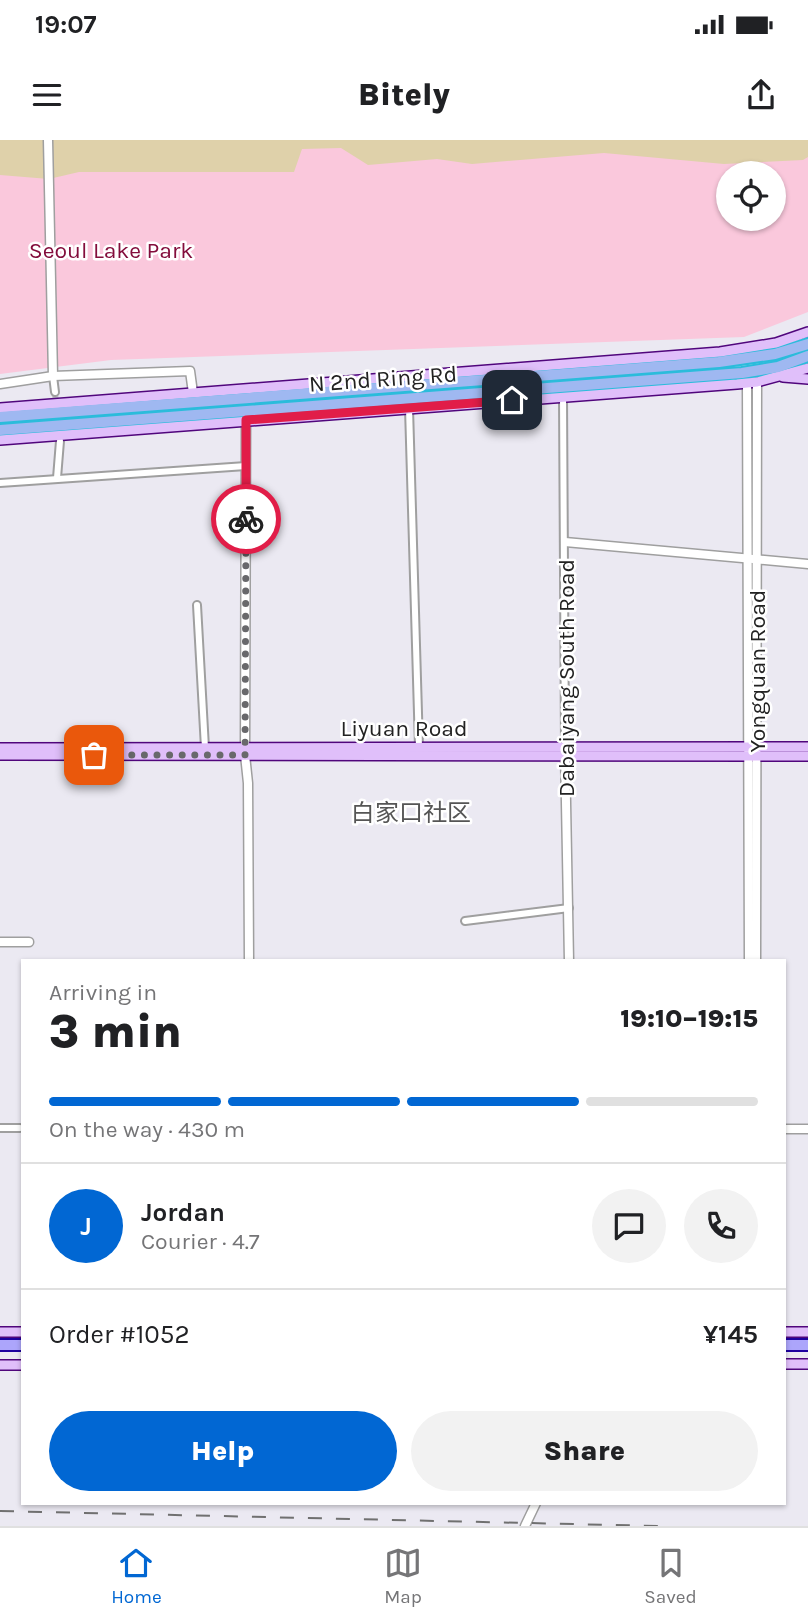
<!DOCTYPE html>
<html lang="en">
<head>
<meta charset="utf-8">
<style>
	body { margin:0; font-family:Karla,"Noto Sans SC",sans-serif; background:#f2f2f2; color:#202124; height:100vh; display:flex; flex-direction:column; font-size:26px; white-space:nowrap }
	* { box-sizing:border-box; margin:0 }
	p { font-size:23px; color:#757577 }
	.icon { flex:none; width:38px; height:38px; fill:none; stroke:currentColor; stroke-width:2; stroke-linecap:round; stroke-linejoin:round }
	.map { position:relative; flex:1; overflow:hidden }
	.sheet { position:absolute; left:21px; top:819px; width:765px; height:546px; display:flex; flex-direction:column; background:#fff; border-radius:0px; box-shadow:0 2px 5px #0004 }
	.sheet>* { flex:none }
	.fabs { position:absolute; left:716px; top:21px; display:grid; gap:14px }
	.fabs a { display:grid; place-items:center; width:70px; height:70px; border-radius:50%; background:#fff; box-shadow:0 2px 5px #0004; font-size:35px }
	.pin { position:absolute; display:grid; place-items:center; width:60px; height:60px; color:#fff; margin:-30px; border-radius:14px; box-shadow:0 4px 10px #0006 }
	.courier { position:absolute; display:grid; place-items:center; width:70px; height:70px; margin:-35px; border:5px solid #e11d48; border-radius:50%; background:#fff; color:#222; box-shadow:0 2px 9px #0007 }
	.head em { font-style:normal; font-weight:800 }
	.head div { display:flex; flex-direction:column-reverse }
	.head { display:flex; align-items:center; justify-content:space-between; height:119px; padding:0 28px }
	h1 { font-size:46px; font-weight:800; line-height:52px }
	.bar { display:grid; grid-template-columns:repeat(4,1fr); gap:10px 7px; align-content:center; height:84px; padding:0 28px }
	.bar i { height:9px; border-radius:5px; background:#e0e0e0 }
	.bar .current { background:#0167d3 }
	.bar p { grid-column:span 4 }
	.line { display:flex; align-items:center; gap:18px; padding:0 28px; border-top:2px solid #e0e0e0 }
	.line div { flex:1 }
	.round { display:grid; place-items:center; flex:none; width:74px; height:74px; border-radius:37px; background:#f2f2f2 }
	.button { display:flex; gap:14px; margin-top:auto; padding:14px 28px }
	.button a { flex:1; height:80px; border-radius:42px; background:#0167d3; color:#fff; font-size:28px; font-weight:800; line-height:80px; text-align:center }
	.button a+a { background:#f2f2f2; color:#202124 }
	.status { display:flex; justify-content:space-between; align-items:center; height:49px; padding:0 35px; background:#fff; direction:ltr }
	.status svg { height:19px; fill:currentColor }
	header { display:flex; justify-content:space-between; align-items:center; height:91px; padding:0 28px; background:#fff; font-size:32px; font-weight:800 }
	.dock { display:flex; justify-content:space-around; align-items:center; height:98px; border-top:2px solid #e0e0e0; background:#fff; font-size:19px; color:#757577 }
	.dock a { display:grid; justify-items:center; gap:4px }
	.dock .current { color:#0167d3 }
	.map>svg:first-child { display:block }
</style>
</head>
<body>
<div class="status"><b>19:07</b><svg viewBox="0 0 49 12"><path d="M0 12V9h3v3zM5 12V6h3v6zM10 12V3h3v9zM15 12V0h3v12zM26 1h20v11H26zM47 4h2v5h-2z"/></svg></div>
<header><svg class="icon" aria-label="menu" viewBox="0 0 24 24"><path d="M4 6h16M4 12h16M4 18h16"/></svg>Bitely<svg class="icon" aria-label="share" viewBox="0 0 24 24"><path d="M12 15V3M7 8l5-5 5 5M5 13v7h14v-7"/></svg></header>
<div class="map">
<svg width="808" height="1386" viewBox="0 0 808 1386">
	<rect width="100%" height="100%" fill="#ebe9f2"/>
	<!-- park -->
	<path fill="#fac8dc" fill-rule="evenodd" d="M0,0H808V172L744,197L111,220L0,234ZM728,33H774V79H728Z"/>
	<!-- water -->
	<polygon fill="#dfd1aa" points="0,0 808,0 808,17 803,20 724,24 604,13 472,24 437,19 368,25 341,8 302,9 294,32 79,32 49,39 0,35"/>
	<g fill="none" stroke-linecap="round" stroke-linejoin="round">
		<!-- minor-tunnel -->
		<polyline stroke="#c3c1c8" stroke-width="6" stroke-dasharray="6 3" stroke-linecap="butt" points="55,252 58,288"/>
		<!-- minor casing -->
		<g stroke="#9f9f9f" stroke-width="10">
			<g id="minor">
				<polyline points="53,236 55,252"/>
				<polyline points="563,256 565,607"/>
				<polyline points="409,268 419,607"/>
				<polyline points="57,338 60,301"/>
				<polyline points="0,343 246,326"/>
				<polyline points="197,465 205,608"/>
				<polyline points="465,781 569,768"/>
				<polyline points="0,988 20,988"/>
			</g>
		</g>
		<!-- tertiary casing -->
		<g stroke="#9f9f9f" stroke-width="11">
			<g id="tertiary">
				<polyline points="48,0 53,236"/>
				<polyline points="747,243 749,821"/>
				<polyline points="0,244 53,236 190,231 193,253"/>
				<polyline points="246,280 245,615 248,643 249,821"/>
				<polyline points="565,402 808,424"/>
				<polyline points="565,610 569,821"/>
				<polyline points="0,802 29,802"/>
				<polyline points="756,821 757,242"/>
				<polyline points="784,989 808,989"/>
				<polyline points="525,1386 536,1363"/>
			</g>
		</g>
		<!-- secondary casing -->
		<g stroke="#50067c" stroke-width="12">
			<g id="secondary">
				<polyline points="783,237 808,239"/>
				<polyline points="0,268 720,212 776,203 808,192"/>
				<polyline points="0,300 737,244 757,242 808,228"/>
				<polyline points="0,608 808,607"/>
				<polyline points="0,615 808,616"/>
				<polyline points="0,1192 23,1192"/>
				<polyline points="784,1192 808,1192"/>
				<polyline points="784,1224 808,1224"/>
				<polyline points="0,1225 23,1225"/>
			</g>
		</g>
		<!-- primary casing -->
		<g stroke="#1e019f" stroke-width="14">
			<g id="primary">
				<polyline points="0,1205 23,1205"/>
				<polyline points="784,1205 808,1205"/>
			</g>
		</g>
		<!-- trunk casing -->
		<g stroke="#2bbcdb" stroke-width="14">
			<g id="trunk">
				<polyline points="0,277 719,222 775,214 808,204"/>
				<polyline points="0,290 742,233 778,227 808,216"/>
			</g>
		</g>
		<!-- minor -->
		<use href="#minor" stroke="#fff" stroke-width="6"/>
		<!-- tertiary -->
		<use href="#tertiary" stroke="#fff" stroke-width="8"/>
		<!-- secondary -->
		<use href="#secondary" stroke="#e0bffa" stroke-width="9"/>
		<!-- primary -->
		<use href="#primary" stroke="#aca5fb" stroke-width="10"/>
		<!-- trunk -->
		<use href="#trunk" stroke="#9fb8f1" stroke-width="10"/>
		<!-- rail -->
		<polyline stroke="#707070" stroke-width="2" stroke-dasharray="14 14" stroke-linecap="butt" points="0,1371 658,1386"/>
	</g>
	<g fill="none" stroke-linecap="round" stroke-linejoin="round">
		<!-- done -->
		<polyline stroke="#68686b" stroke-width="7" stroke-dasharray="0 12.6" points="94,615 245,615 246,379"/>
		<!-- route -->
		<polyline stroke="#e11d48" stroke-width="9" points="246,379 246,280 512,260"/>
	</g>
	<g text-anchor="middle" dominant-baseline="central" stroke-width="5" stroke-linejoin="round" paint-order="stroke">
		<!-- park labels -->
		<g font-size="23" fill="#830d3c" stroke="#fff">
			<text x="111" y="110">Seoul Lake Park</text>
		</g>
		<!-- street labels -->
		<g font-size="23" fill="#222" stroke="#fff">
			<text transform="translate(383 239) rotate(-4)">N 2nd Ring Rd</text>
			<text transform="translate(757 531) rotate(-90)">Yongquan Road</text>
			<text transform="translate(566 538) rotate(-90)">Dabaiyang South Road</text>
			<text x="404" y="588">Liyuan Road</text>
		</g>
		<!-- neighbourhood labels -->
		<g font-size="24" fill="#555" stroke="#fff">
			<text x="411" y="673">白家口社区</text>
		</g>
	</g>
</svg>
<div class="fabs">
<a><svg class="icon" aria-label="locate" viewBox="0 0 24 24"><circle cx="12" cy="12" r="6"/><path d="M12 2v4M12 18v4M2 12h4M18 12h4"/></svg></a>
</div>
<div class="pin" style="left:94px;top:615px;background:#ea580c"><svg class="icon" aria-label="bag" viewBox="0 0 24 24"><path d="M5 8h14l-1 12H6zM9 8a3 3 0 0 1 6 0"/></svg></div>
<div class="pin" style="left:512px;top:260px;background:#1f2937"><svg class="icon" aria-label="home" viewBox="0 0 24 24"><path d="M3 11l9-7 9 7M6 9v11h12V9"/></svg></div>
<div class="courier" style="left:246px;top:379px"><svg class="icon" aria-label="bike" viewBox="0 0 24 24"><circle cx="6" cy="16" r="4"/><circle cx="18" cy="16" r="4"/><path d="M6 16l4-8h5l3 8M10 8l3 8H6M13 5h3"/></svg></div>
<section class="sheet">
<div class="head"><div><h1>3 min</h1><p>Arriving in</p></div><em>19:10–19:15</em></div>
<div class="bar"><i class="current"></i><i class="current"></i><i class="current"></i><i></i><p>On the way · 430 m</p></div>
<div class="line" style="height:126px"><b class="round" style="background:#0167d3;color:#fff">J</b><div><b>Jordan</b><p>Courier · 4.7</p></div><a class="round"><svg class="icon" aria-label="chat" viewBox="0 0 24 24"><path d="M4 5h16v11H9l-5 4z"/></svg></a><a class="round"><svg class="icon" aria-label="phone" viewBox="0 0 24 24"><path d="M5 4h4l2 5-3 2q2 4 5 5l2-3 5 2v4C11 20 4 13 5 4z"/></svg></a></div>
<div class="line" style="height:91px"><div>Order #1052</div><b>¥145</b></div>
<div class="button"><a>Help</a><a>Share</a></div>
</section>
</div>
<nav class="dock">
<a class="current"><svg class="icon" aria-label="home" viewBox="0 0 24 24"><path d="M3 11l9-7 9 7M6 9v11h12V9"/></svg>Home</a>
<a><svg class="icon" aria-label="map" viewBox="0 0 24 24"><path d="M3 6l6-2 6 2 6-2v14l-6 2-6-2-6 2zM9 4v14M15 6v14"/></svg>Map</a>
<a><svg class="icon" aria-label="saved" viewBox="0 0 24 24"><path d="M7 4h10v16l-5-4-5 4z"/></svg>Saved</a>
</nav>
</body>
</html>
